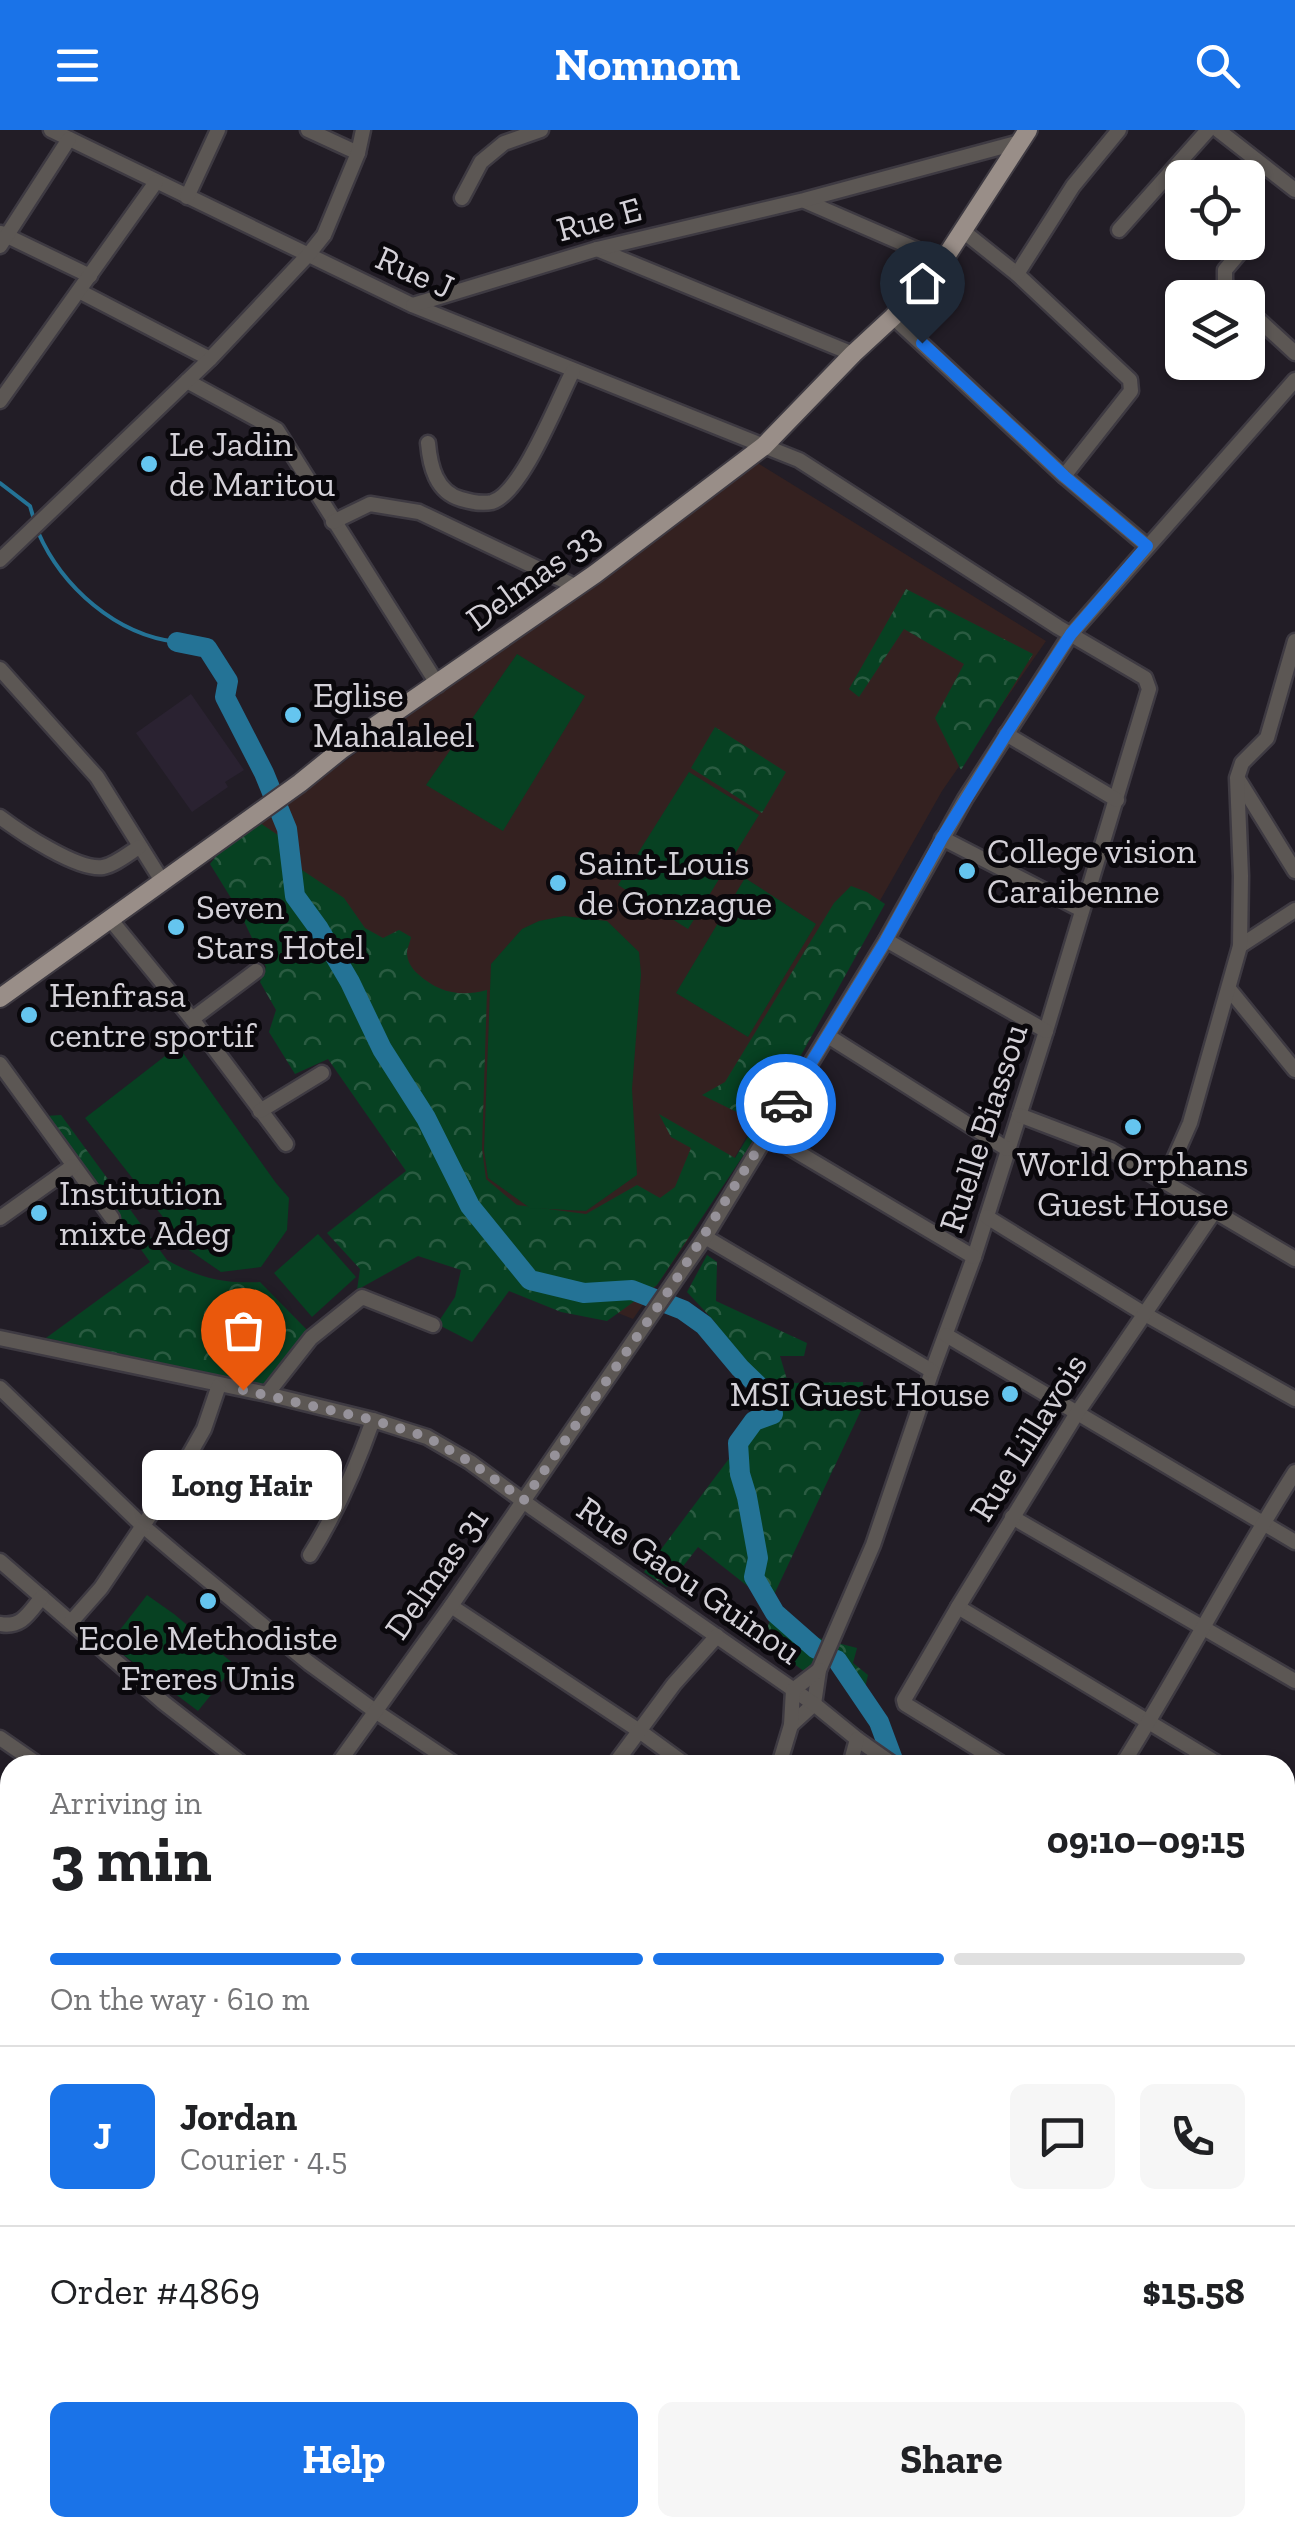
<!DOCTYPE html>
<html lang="en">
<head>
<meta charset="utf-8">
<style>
	body { margin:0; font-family:"Zilla Slab",serif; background:#f6f6f6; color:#202124; height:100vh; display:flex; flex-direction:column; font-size:38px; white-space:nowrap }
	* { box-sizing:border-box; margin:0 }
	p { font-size:32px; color:#757577 }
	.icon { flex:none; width:55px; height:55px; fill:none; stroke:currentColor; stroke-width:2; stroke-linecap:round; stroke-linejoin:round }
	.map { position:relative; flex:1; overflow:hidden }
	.sheet { position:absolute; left:0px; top:1625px; width:1295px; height:782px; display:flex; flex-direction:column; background:#fff; border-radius:30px 30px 0 0; box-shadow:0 2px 8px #0004 }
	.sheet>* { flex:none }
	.fabs { position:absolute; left:1165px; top:30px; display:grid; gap:20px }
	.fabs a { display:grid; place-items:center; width:100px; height:100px; border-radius:15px; background:#fff; box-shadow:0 2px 8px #0004; font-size:50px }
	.pin { position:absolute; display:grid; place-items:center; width:85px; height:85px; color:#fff; margin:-102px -42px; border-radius:50% 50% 50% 0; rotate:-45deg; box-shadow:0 0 10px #0007 }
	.pin .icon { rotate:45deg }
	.courier { position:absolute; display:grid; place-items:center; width:100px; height:100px; margin:-50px; border:8px solid #1a73e8; border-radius:50%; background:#fff; color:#222; box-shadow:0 2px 12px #0007 }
	.bubble { position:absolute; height:70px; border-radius:15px; background:#fff; box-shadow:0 2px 8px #0004; font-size:32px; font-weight:700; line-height:70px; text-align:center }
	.head em { font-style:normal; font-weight:700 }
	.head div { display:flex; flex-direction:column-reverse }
	.head { display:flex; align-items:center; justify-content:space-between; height:170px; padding:0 50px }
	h1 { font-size:65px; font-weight:700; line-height:75px }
	.bar { display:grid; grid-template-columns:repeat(4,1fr); gap:15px 10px; align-content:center; height:120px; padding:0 50px }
	.bar i { height:12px; border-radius:8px; background:#e0e0e0 }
	.bar .selected { background:#1a73e8 }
	.bar p { grid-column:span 4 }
	.line { display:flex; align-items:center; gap:25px; padding:0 50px; border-top:2px solid #e0e0e0 }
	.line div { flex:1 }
	.round { display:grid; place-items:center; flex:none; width:105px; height:105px; border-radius:15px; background:#f6f6f6 }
	.primary-button { display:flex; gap:20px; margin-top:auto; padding:20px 50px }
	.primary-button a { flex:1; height:115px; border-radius:15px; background:#1a73e8; color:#fff; font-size:40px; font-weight:700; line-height:115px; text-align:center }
	.primary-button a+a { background:#f6f6f6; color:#202124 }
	header { display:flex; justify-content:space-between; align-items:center; height:130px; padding:0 50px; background:#1a73e8; color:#fff; font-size:45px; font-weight:700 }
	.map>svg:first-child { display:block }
</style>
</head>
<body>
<header><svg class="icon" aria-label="menu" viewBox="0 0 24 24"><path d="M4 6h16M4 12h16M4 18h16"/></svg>Nomnom<svg class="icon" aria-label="search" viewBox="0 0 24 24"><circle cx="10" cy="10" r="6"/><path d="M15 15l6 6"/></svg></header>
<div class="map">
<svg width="1295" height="2406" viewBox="0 0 1295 2406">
	<defs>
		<pattern id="forest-crowns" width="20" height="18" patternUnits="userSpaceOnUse" patternTransform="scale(2.5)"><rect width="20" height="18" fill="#074122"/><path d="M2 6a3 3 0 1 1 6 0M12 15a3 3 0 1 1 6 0" fill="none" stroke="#2a5b41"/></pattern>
	</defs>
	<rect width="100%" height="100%" fill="#221d26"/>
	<!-- education -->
	<polygon fill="#342120" points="748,327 1046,511 942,661 688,1110 633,1189 439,1112 422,1041 239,781 214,726 407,586"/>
	<!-- built -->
	<polygon fill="#2a2231" points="191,564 244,640 225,652 228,657 192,682 136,603"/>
	<!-- forest -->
	<g fill="url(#forest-crowns)">
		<polygon points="906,459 1033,524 961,640 935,588 964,534 904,499 859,567 849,559"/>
		<polygon points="715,597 786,642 762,683 691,638"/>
		<path d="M260,693L293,715L302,740L344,768L365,798L383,808L399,800L411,807C410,813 407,818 407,823C407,831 412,839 418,844C439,863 460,867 487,860L482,1019L486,1049L517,1075L586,1084L637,1055L660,1068L675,1057L691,1018L671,1007L659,984L735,1028L757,992L702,965L725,952L834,773L851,756L867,762L885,774L755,1008L657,1155L607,1191L561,1182L509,1161L472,1212L437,1194L455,1167L461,1140L418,1126L357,1160L360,1139L327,1103L406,1041L328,929L295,944L269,902L276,880L260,852L266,837L239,781L210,734C224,715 239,704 260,693Z"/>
		<path d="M61,985L167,1130C198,1148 225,1154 260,1152L310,1203L269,1256L46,1208L150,1132L45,986Z"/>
		<polygon points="707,1125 717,1132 716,1171 807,1213 804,1226 780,1226 788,1253 863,1252 864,1274 771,1471 807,1505 857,1518 853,1533 868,1545 865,1558 823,1526 808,1544 762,1511 773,1483 750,1458 698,1417 667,1457 644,1442 755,1294 778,1286 775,1266 741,1236 719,1209 715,1192 687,1162"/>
	</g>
	<!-- park -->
	<g fill="#074122">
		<polygon points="517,524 585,566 503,701 426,655"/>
		<polygon points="689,642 759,685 688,799 618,755"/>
		<polygon points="745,748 816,794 748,907 676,863"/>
		<polygon points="564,786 607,791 639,822 641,844 632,959 637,1045 586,1081 530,1078 488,1048 484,1020 491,834 522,799 539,791"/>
		<polygon points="178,916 276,1053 289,1068 287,1100 261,1137 221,1142 189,1120 85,988"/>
		<polygon points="318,1104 356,1147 312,1187 274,1143"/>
		<polygon points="147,1465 174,1484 235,1535 198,1581 109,1514"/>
	</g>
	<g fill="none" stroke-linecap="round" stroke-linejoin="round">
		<!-- stream -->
		<g stroke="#247396" stroke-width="4">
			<polyline points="0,353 30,376 35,393"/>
			<path d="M38,402C62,457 116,505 177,512"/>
		</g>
		<!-- canal -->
		<polyline stroke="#247396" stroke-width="11" points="0,1800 10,1802"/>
		<!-- river -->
		<g stroke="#247396" stroke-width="20">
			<polyline points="177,512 207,518 228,551 225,567 264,643 287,699 295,766 319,799 350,852 382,919 426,988 470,1076 530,1150 584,1163 632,1160 683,1180 704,1195 740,1238 769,1266 773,1284 754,1291 738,1313 740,1344 747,1367 758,1428 754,1447 775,1483 816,1519"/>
			<polyline points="837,1530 879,1592 895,1635"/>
			<polyline points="1285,2163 1295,2181"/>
			<polyline points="733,2398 756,2406"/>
		</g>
		<!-- minor casing -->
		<g stroke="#3e3a42" stroke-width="19">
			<g id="minor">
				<polyline points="51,0 412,175 799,330 1058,497 1145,548 1149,559 1046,901 974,1127 932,1241 873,1415 819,1540 814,1574 791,1595"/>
				<polyline points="308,0 358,23"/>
				<polyline points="1218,0 1295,60"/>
				<polyline points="187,67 218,0"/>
				<polyline points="462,68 481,32 504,13 541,0"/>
				<polyline points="805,71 943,131"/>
				<polyline points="1119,100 1208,0"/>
				<polyline points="963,101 1017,144 1130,250 1131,261 1064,346"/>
				<polyline points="1,103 90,146"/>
				<polyline points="0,116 69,9"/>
				<polyline points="597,119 853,224"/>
				<polyline points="1017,144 1073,56 1119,0"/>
				<polyline points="79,161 210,229"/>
				<polyline points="1235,168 1225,152 1225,140 1242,120"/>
				<polyline points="413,175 597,119 804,70 1020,12"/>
				<polyline points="1248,180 1295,223"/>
				<polyline points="893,187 1064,346 1147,416"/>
				<polyline points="187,251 277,300 438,555"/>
				<polyline points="0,271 156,52"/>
				<path d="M428,313C430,336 436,362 461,369C471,372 483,374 492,372C522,363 558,270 573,241"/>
				<polyline points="333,392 370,374 419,382 577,457"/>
				<polyline points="0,430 210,229 308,125 324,105 358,23 363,0"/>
				<polyline points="0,539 97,647 162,751"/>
				<polyline points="1006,604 1117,670"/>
				<polyline points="1238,649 1295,741"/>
				<path d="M0,687C20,702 78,741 103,737C115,735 129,723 139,717"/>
				<polyline points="942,708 1082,780"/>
				<polyline points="110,789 192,889 286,1014"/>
				<polyline points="886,810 1046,901"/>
				<polyline points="1240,816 1295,780"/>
				<polyline points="1229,859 1295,940"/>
				<polyline points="192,889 256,841"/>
				<polyline points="828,906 1007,1019"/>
				<polyline points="0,934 112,1088"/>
				<polyline points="260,981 322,943"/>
				<polyline points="1019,985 1111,1020 1295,1129"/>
				<polyline points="767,1004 974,1127"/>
				<polyline points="1164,1052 1190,993 1240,816 1241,746 1237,648 1242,633 1267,608 1295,511"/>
				<polyline points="987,1087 1143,1183 1295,1269"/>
				<polyline points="0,1088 73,1036"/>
				<polyline points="705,1107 932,1241"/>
				<polyline points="946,1205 1295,1412"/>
				<polyline points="0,1208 267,1264 373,1290 427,1307 470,1332 534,1379 814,1574 857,1609 894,1635"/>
				<polyline points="0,1258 143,1396 182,1429 309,1533 375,1581 456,1635"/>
				<polyline points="267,1264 311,1208 362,1167 433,1195"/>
				<polyline points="1012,1387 1295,1551"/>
				<path d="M310,1425C337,1382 356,1338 373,1290"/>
				<polyline points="0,1431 164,1573 244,1635"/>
				<polyline points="451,1476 638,1600 686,1635"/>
				<polyline points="958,1477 1220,1635"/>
				<polyline points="71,1492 101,1458 183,1336 204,1299 219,1255"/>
				<path d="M0,1494C22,1498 29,1483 42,1467"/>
				<polyline points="0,1608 39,1635"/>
				<polyline points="337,1635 451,1476 705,1107 886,810 965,669 1071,504 1295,250"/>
				<polyline points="614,1635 674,1554 717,1506"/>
				<polyline points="779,1635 791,1595 793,1560 819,1540"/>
				<polyline points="850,1635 857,1609"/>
				<polyline points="1004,1635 905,1574 904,1570 958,1477 1077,1283 1214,1082"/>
				<path d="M1122,1635C1182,1539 1234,1438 1295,1342"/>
				<polyline points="1285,1675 1295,1681"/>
				<polyline points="0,1698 10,1681"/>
				<polyline points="1285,1785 1295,1769"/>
				<polyline points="1285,1810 1295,1816"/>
				<polyline points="1285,1906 1295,1913"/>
				<polyline points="0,1962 10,1969"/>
				<polyline points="1285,2016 1295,2021"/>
				<polyline points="0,2107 10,2094"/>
				<polyline points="0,2121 10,2128"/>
				<polyline points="1285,2211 1295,2229"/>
				<polyline points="0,2271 10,2278"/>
				<polyline points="1285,2277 1295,2264"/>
				<polyline points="184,2398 196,2406"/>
				<polyline points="395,2398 407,2406"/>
				<polyline points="790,2398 805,2406"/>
				<polyline points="996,2398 994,2399 999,2406"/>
				<polyline points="1153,2398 1166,2405 1175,2406"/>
				<polyline points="1224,2398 1228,2398"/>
				<polyline points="1249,2398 1258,2406"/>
				<polyline points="101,2406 107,2398"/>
				<polyline points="560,2406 563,2398"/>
				<polyline points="844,2406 851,2398"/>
				<polyline points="1176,2406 1202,2398"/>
			</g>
		</g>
		<!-- major casing -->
		<g stroke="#3e3a42" stroke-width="22">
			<polyline id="major" points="0,868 300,653 342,619 595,444 764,316 853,224 893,187 943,131 1028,0"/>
		</g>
		<!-- minor -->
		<use href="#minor" stroke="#5c5754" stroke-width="14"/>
		<!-- major -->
		<use href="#major" stroke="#998e88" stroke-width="18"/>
	</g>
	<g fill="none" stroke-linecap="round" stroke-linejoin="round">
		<!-- done -->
		<polyline stroke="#96929a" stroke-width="10" stroke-dasharray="0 18" points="243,1260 373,1290 427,1307 470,1332 524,1370 672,1156 786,974"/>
		<!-- route -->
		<polyline stroke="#1a73e8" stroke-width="12" points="786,974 886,810 942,708 1006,604 1071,504 1147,416 1064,346 922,213"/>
	</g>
	<!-- markers -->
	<g fill="#65c5ef" stroke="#0a080c" stroke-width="4">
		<circle cx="149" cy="334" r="10"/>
		<circle cx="293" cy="585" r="10"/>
		<circle cx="967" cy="741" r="10"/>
		<circle cx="558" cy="753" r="10"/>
		<circle cx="176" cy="797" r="10"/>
		<circle cx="29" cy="885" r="10"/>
		<circle cx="1133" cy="997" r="10"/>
		<circle cx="39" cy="1083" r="10"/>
		<circle cx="1010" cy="1264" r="10"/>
		<circle cx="208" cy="1471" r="10"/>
	</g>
	<g text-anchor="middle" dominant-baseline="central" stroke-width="10" stroke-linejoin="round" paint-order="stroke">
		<!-- street labels -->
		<g font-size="35" fill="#d4d1d8" stroke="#0a080c">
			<text transform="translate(599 89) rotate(-15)">Rue E</text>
			<text transform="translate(415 142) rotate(24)">Rue J</text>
			<text transform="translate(533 447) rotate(-36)">Delmas 33</text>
			<text transform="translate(983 998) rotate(-72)">Ruelle Biassou</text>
			<text transform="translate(1028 1307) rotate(-58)">Rue Lillavois</text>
			<text transform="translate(436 1443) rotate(-55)">Delmas 31</text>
			<text transform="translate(689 1450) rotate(35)">Rue Gaou Guinou</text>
		</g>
		<!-- poi labels -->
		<g font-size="35" fill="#d4d1d8" stroke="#0a080c" text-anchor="start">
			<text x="169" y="314">Le Jadin<tspan x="169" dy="40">de Maritou</tspan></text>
			<text x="313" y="565">Eglise<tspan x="313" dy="40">Mahalaleel</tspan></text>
			<text x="987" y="721">College vision<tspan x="987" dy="40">Caraibenne</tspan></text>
			<text x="578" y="733">Saint-Louis<tspan x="578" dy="40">de Gonzague</tspan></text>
			<text x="196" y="777">Seven<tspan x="196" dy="40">Stars Hotel</tspan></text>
			<text x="49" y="865">Henfrasa<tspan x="49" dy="40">centre sportif</tspan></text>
			<text x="1133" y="1034" text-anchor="middle">World Orphans<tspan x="1133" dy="40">Guest House</tspan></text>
			<text x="59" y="1063">Institution<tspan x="59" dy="40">mixte Adeg</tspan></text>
			<text x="990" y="1264" text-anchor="end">MSI Guest House</text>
			<text x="208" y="1508" text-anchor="middle">Ecole Methodiste<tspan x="208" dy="40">Freres Unis</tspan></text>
		</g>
	</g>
</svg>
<div class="fabs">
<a><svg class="icon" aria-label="locate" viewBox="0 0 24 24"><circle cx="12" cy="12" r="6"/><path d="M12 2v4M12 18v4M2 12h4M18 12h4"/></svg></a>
<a><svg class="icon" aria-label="layers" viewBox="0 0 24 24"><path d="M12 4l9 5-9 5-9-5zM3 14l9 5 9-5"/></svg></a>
</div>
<div class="pin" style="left:243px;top:1260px;background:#ea580c"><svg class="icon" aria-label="bag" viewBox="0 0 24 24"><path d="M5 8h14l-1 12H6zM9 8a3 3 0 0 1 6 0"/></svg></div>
<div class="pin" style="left:922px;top:213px;background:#1f2937"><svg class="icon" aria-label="home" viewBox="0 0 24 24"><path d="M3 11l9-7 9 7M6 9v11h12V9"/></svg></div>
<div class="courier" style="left:786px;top:974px"><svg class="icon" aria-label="car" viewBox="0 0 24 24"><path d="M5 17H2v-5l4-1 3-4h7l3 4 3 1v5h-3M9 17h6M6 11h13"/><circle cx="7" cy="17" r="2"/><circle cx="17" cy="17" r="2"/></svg></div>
<div class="bubble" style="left:142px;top:1320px;width:200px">Long Hair</div>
<section class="sheet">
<div class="head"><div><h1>3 min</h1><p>Arriving in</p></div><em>09:10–09:15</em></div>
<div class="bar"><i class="selected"></i><i class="selected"></i><i class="selected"></i><i></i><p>On the way · 610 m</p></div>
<div class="line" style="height:180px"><b class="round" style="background:#1a73e8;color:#fff">J</b><div><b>Jordan</b><p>Courier · 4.5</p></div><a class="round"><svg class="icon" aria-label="chat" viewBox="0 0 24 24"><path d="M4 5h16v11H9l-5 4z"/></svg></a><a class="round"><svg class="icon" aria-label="phone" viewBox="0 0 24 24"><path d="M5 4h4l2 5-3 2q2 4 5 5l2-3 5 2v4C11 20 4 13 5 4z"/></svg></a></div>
<div class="line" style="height:130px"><div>Order #4869</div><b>$15.58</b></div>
<div class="primary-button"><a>Help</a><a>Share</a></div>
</section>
</div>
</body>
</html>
